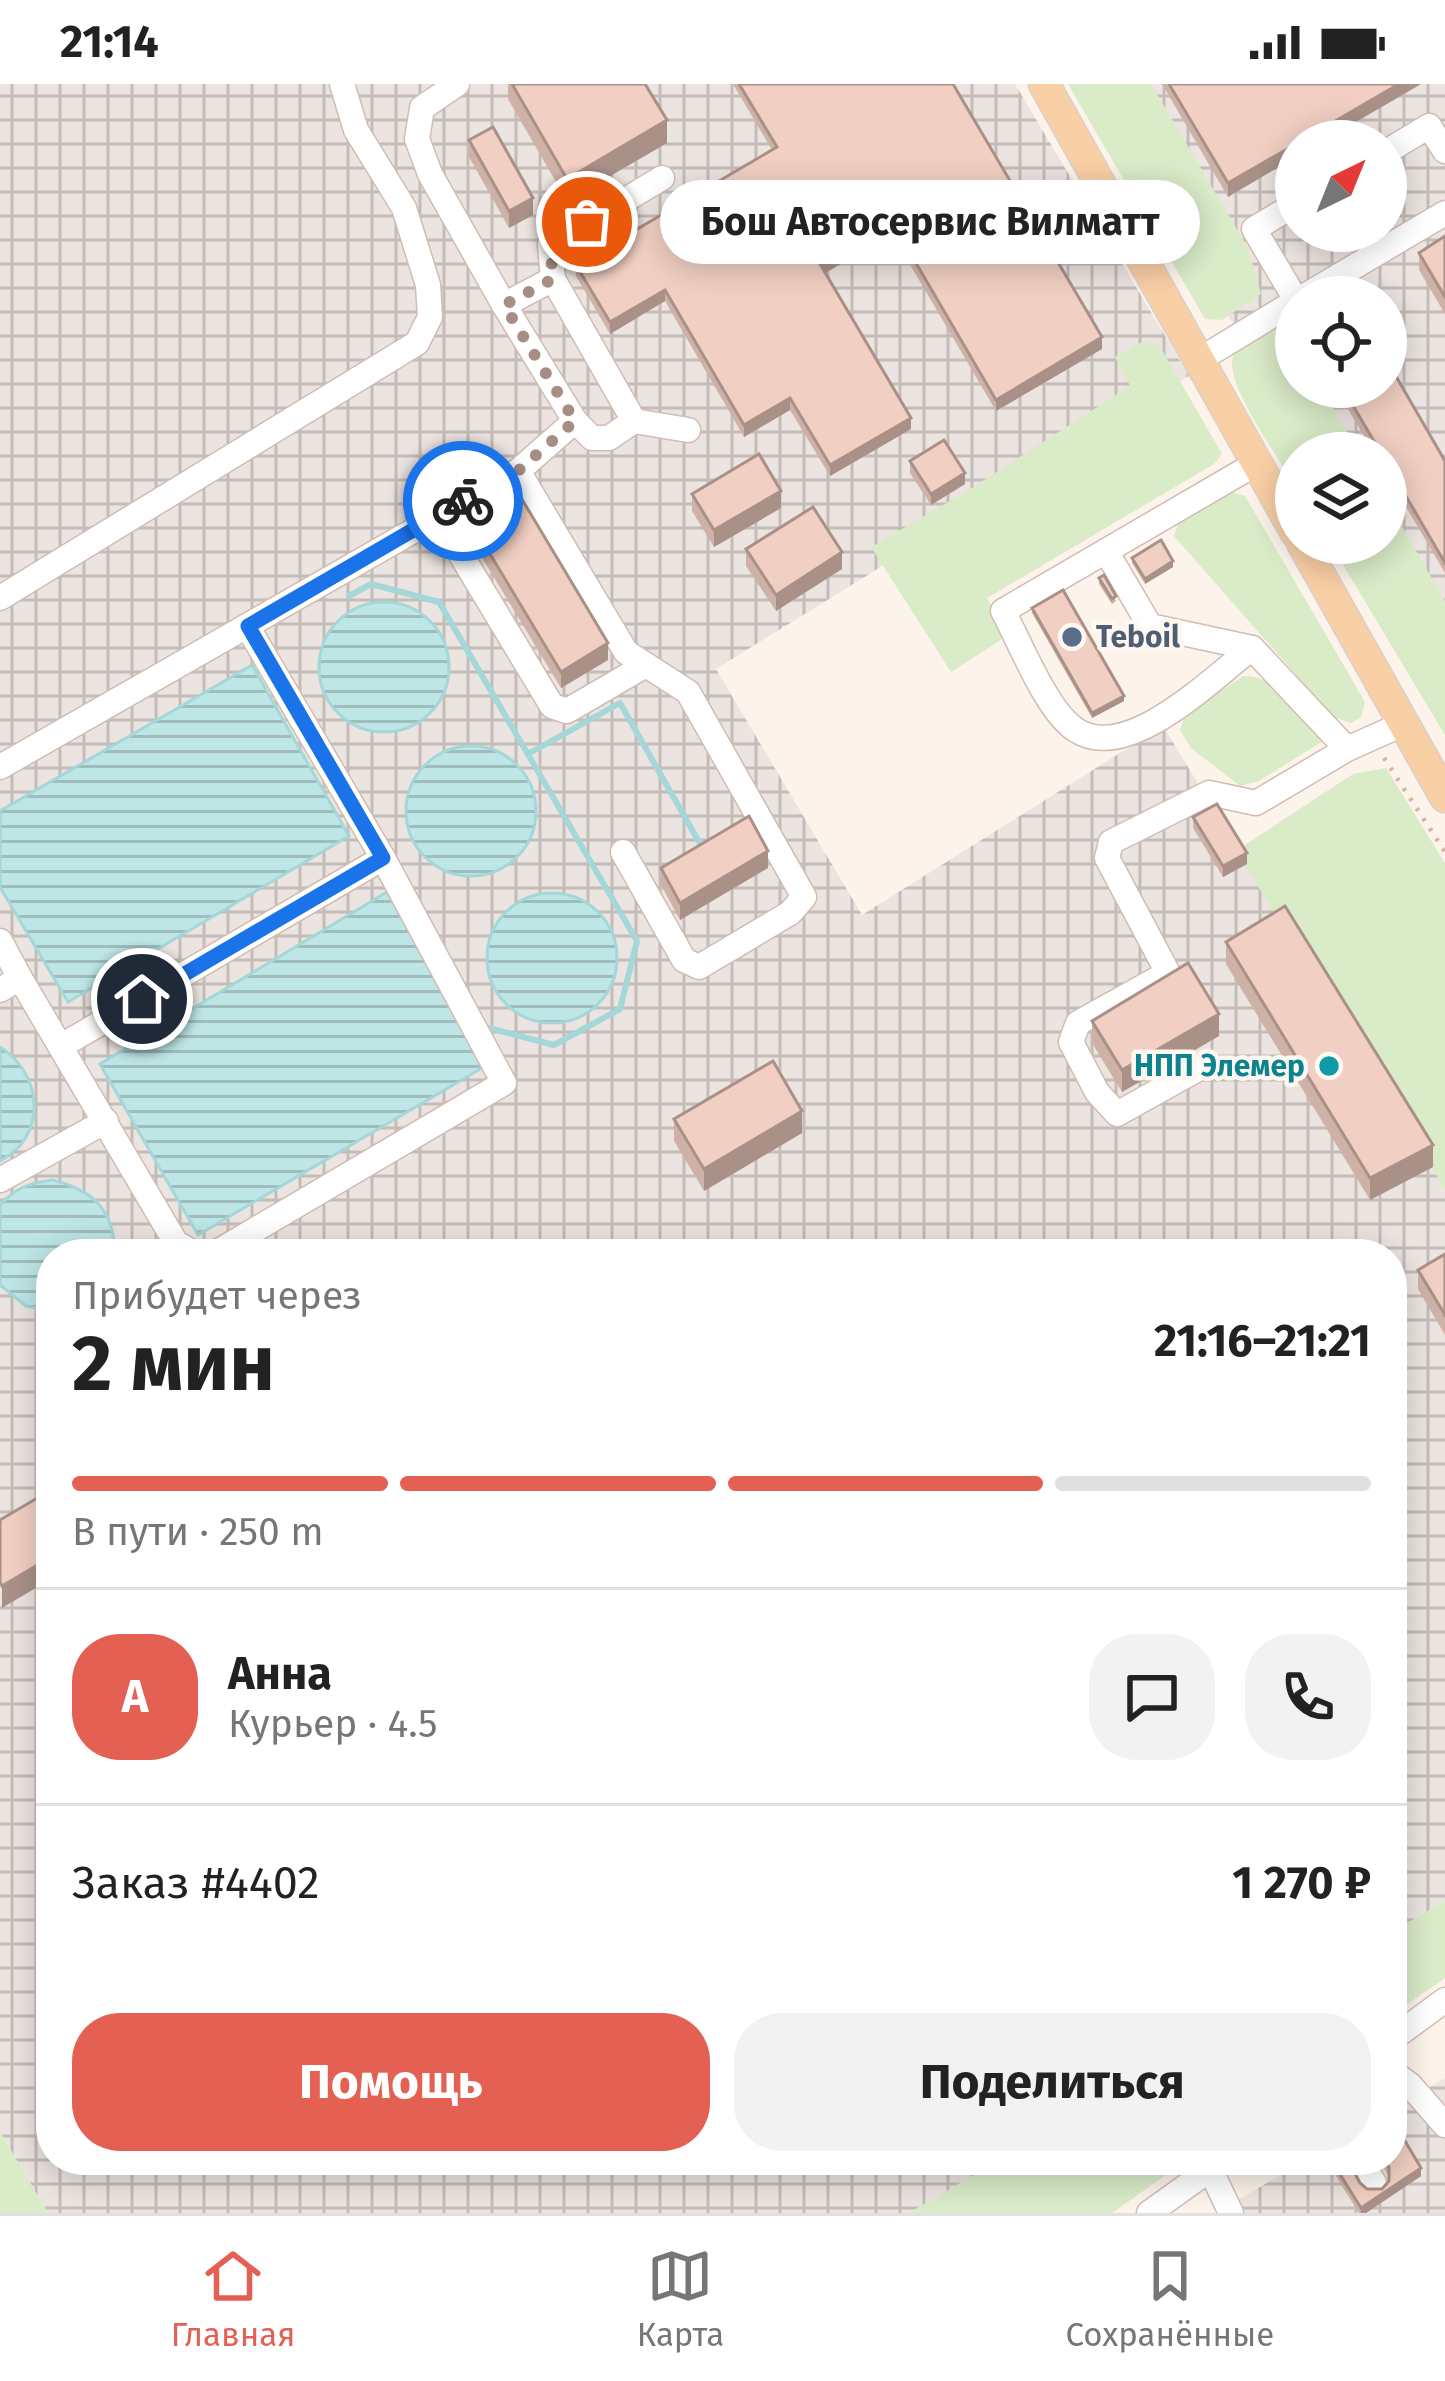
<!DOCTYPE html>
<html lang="ru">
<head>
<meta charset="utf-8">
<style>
	body { margin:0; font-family:"Fira Sans",sans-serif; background:#f2f2f2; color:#222; height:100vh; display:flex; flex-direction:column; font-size:45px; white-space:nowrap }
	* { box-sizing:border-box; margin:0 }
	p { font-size:39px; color:#767676 }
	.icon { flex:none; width:66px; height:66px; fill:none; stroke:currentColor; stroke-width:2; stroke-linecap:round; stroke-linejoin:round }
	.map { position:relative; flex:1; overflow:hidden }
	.sheet { position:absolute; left:36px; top:1155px; width:1371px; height:936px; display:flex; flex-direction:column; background:#fff; border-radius:48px; box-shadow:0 6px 30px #0003 }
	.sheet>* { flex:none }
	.needle { width:78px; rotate:43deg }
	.fabs { position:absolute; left:1275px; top:36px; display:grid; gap:24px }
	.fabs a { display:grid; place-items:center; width:132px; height:132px; border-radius:50%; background:#fff; box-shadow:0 6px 30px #0003; font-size:60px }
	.pin { position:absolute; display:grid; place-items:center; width:102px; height:102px; color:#fff; margin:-51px; border:6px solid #fff; border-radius:50%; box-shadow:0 3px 12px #0007 }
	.courier { position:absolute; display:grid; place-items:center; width:120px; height:120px; margin:-60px; border:9px solid #1a73e8; border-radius:50%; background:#fff; color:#222; box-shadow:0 3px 15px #0007 }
	.bubble { position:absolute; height:84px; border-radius:42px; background:#fff; box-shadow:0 6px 30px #0003; font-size:39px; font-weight:700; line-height:84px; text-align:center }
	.headline em { font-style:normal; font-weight:700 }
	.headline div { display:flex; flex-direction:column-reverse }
	.headline { display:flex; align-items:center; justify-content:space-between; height:204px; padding:0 36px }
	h1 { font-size:78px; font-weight:700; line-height:90px }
	.bar { display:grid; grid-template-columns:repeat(4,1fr); gap:18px 12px; align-content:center; height:144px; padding:0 36px }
	.bar i { height:15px; border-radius:9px; background:#e0e0e0 }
	.bar .current { background:#e36052 }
	.bar p { grid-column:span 4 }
	.line { display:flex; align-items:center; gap:30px; padding:0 36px; border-top:3px solid #e0e0e0 }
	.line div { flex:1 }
	.round { display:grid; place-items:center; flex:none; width:126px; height:126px; border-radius:48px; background:#f2f2f2 }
	.primary-button { display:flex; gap:24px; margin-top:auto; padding:24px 36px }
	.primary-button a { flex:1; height:138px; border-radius:48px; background:#e36052; color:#fff; font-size:48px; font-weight:700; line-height:138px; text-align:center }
	.primary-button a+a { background:#f2f2f2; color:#222 }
	.status { display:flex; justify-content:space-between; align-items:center; height:84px; padding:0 60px; background:#fff; direction:ltr }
	.status svg { height:33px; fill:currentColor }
	.tabs { display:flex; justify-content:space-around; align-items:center; height:168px; border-top:3px solid #e0e0e0; background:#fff; font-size:33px; color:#767676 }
	.tabs a { display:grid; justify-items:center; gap:6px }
	.tabs .current { color:#e36052 }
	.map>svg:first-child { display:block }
</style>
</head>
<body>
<div class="status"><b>21:14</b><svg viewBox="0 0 49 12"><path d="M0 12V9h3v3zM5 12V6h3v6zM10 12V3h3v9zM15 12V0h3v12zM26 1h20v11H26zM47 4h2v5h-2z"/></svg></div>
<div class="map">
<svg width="1445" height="2129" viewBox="0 0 1445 2129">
	<defs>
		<pattern id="industrial-grid" width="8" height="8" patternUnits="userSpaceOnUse" patternTransform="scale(3)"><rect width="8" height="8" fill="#ece4e0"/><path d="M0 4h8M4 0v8" fill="none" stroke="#c4bcb8"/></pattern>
		<pattern id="water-rules" width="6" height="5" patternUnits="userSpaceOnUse" patternTransform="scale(3)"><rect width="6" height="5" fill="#bee6e6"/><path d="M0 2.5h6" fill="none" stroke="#9fbdbd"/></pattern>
	</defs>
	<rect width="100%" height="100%" fill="#fcf3ea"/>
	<!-- industrial -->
	<g fill="url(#industrial-grid)" fill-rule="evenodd">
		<polygon points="0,0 1015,0 1189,292 716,585 862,831 1163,642 1445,1104 1445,1817 1392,1848 1392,1170 51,1170 51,2076 1000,2076 909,2129 48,2129 0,2048"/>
		<path d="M1088,0H1445V587L1386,459V369H1311ZM1296,57H1386V147H1296ZM1296,213H1386V303H1296Z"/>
		<polygon points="1445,1994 1445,2129 1216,2129 1306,2076 1392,2076 1392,2026"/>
	</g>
	<!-- grass -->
	<g fill="#daebc8">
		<polygon points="1068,0 1151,0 1248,164 1261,210 1222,236 1205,235"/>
		<path d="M1284,230L1296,260V303H1321L1359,369H1296V403C1281,377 1224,300 1233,273C1239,254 1268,241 1284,230Z"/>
		<polygon points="1142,258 1158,259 1222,370 1214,380 987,514 1007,552 951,588 871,463 967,407 1130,302 1115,273"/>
		<polygon points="1230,408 1245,412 1365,618 1361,633 1351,639 1333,633 1174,452 1178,440"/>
		<polygon points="1386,415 1445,517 1445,651 1330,459 1386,459"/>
		<path d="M1243,592C1279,591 1301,632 1323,657L1259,697L1240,702L1191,664L1180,646L1185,631Z"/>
		<polygon points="1386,684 1445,779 1445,1105 1236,767 1353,690"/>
		<polygon points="1445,1817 1445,1894 1392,1931 1392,1848"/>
		<polygon points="0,2048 48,2129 0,2129"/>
		<polygon points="1000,2076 1187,2076 1112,2129 909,2129"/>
	</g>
	<!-- water -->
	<g fill="url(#water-rules)" stroke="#a4d7d8" stroke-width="3">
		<circle cx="384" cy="583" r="65"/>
		<polygon points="252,581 349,752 68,918 0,803 0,727"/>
		<circle cx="471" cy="727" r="65"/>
		<polygon points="387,808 487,981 198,1151 100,980"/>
		<circle cx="552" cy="874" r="65"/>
		<path d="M0,963C43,990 48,1052 0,1077Z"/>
		<path d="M52,1096C92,1105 116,1128 114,1170H51L48,1226L26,1222L0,1201V1121C15,1104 30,1099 52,1096Z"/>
	</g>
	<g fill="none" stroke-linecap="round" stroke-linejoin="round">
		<!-- stream -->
		<g stroke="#a4d7d8" stroke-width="6">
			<polyline points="349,512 371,500 439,518 637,857 620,925 554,961 485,943 483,938"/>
			<polyline points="528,670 620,619 699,758"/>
		</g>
		<!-- minor casing -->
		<g stroke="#d2bcb2" stroke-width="27">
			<g id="minor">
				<polyline points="457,0 422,24 417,55 430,90 504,221 575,337 592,354 609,354 634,337 553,195 550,161 662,94"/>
				<polyline points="1386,68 1429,42 1445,67"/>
				<polyline points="1296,120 1254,145 1296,216"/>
				<polyline points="1303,213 1445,129"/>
				<polyline points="504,221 553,195"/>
				<polyline points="1199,276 1296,217"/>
				<polyline points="634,337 688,346"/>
				<path d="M1257,379L1003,527C1020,558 1047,628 1076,646C1128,680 1212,594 1252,564L1347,665"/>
				<polyline points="518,387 626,568 688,608 804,813 790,829 699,883 684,876 623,768"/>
				<polyline points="437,431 552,622 567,627 646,581"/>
				<polyline points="1106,467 1150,542 1252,564"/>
				<polyline points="0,514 417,259 430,233 428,201 404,124 356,46 342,0"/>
				<polyline points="0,683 518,387 575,337"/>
				<polyline points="0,857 20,894 0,906"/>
				<polyline points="20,894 176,1159 196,1170"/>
				<polyline points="63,961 383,774"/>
				<polyline points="1205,981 1117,1030 1097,1008 1071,958 1078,939 1168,889 1107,774 1111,758 1209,709 1256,719 1347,665 1403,640"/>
				<polyline points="0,1096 106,1037"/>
				<polyline points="214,1170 504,999 383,774 247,542"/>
				<polyline points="1392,1955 1445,1916"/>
				<polyline points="1392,1988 1410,2001 1445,2041"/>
				<polyline points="1360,2076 1374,2099"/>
				<polyline points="1210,2085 1231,2129"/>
				<polyline points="1149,2129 1223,2076"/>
			</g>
		</g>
		<!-- major casing -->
		<g stroke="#d9d0cd" stroke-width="33">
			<g id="major">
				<polyline points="1044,0 1296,449"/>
				<polyline points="1302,459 1445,713"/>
			</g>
		</g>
		<!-- path -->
		<polyline stroke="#d7b2a4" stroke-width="4.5" stroke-dasharray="3 9" stroke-linecap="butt" points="1384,674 1445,768"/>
		<!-- minor -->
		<use href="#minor" stroke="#fff" stroke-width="24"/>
		<!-- major -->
		<use href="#major" stroke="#f9cfa5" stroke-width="30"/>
	</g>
	<!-- wall -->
	<g fill="#cfb2a7">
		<polygon points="508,0 645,0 667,59 567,117 508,15"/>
		<polygon points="733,0 953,0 1102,265 996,327 892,150 825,189 911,345 830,392 790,326 744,353 665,217 610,250 576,192 576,181 772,66"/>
		<polygon points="1162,0 1421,0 1323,57 1296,57 1228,113"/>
		<polygon points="469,56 533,131 509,144 469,73"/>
		<polygon points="1445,152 1445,230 1419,186 1419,169"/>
		<polygon points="1335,303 1386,303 1445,377 1445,489 1386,389 1386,369 1374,369"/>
		<polygon points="910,377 965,400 931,421 910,389"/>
		<polygon points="692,410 781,424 714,463 692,427"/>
		<polygon points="472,440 608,576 561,604 472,457"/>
		<polygon points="746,465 842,485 776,527 746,482"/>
		<polygon points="1132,474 1173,483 1145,500 1132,479"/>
		<polygon points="1099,494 1116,517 1112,520 1099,500"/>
		<polygon points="1032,524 1124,617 1092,634 1032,529"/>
		<polygon points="1193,733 1247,780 1223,793 1193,744"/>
		<polygon points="661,784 768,784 680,836 661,801"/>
		<polygon points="1226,858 1433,1083 1370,1116 1226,880"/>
		<polygon points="1092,937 1219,952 1122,1008 1092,959"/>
		<polygon points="674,1035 802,1049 704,1107 674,1057"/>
		<polygon points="1445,1170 1445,1251 1418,1205 1418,1186"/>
		<polygon points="1326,2076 1348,2076 1360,2099 1367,2105 1382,2105 1389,2097 1389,2092 1379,2076 1392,2076 1421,2092 1366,2129 1359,2129"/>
	</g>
	<!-- shaded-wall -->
	<g fill="#a99188">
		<polygon points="1399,0 1421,0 1323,57 1301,57"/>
		<polygon points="667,36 667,59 567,117 567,95"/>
		<polygon points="1296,60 1296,73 1228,113 1228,99"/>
		<polygon points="533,114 533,131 509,144 509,127"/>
		<polygon points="892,138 892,150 820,192 820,180"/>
		<polygon points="665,206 665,217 610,250 610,238"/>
		<polygon points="1102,253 1102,265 996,327 996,316"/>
		<polygon points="790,314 790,326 744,353 744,341"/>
		<polygon points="911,334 911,345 830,392 830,381"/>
		<polygon points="965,389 965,400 931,421 931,410"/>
		<polygon points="781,407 781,424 714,463 714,446"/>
		<polygon points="842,468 842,485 776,527 776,511"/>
		<polygon points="1173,477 1173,483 1145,500 1145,495"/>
		<polygon points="608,559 608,576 561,604 561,588"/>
		<polygon points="1124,612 1124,617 1092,634 1092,629"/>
		<polygon points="768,767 768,784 680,836 680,819"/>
		<polygon points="1247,769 1247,780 1223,793 1223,782"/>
		<polygon points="1219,930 1219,952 1122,1008 1122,986"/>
		<polygon points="802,1027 802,1049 704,1107 704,1085"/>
		<polygon points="1433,1061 1433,1083 1370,1116 1370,1094"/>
		<polygon points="51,1473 51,1495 2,1524 2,1502"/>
		<polygon points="1421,2084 1421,2092 1366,2129 1361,2129 1361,2124"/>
	</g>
	<!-- building -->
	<g fill="#f1cfc2" stroke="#a99188" stroke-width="3">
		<polygon points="512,0 645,0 667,36 567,95"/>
		<polygon points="739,0 953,0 1102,253 996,316 892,138 820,180 911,334 830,381 790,314 744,341 665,206 610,238 576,181 777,63"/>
		<polygon points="1169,0 1399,0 1301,57 1296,57 1296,60 1228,99"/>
		<polygon points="493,43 533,114 509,127 469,56"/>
		<polygon points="1445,152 1445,213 1419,169"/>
		<polygon points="1386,275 1445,377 1445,479 1386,378 1386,369 1381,369 1342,303 1386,303"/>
		<polygon points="944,356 965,389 931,410 910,377"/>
		<polygon points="759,370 781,407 714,446 692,410"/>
		<polygon points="520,412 608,559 561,588 472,440"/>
		<polygon points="813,423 842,468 776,511 746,465"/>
		<polygon points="1161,456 1173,477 1145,495 1132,474"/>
		<polygon points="1104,491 1116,512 1112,515 1099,494"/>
		<polygon points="1063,506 1124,612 1092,629 1032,524"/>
		<polygon points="1217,720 1247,769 1223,782 1193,733"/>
		<polygon points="749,732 768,767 680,819 661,784"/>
		<polygon points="1285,822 1433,1061 1370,1094 1226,858"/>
		<polygon points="1188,879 1219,930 1122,986 1092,937"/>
		<polygon points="773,977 802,1027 704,1085 674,1035"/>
		<polygon points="1445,1170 1445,1231 1418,1186"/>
		<polygon points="51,1406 51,1473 2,1502 0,1498 0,1436"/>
		<polygon points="1392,2035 1421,2084 1361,2124 1331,2076 1348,2076 1360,2099 1367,2105 1382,2105 1389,2097 1389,2083 1384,2076 1392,2076"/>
	</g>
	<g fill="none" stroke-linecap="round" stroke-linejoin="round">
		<!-- done -->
		<polyline stroke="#a68e84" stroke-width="12" stroke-dasharray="0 21.6" points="463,417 518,387 575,337 504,221 553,195 550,160 587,138"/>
		<!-- route -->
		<polyline stroke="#1a73e8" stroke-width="15" points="142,915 383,774 248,542 463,417"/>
	</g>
	<!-- markers -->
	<circle fill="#5c6f8a" stroke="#fff7f1" stroke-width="4.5" cx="1072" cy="553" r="12"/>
	<circle fill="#0f9aa8" stroke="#fff7f1" stroke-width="4.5" cx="1329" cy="982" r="12"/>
	<g text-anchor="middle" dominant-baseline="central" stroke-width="9" stroke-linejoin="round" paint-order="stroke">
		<!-- service labels -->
		<g font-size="30" font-weight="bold" fill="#4e5e75" stroke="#fff7f1" text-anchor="start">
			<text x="1096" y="553">Teboil</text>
		</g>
		<!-- culture labels -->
		<g font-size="30" font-weight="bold" fill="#0d838f" stroke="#fff7f1" text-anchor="end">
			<text x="1305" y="982">НПП Элемер</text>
		</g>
	</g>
</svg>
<div class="fabs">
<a><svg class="needle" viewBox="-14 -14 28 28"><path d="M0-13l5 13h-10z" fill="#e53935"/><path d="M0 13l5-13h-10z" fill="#767676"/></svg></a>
<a><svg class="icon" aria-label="locate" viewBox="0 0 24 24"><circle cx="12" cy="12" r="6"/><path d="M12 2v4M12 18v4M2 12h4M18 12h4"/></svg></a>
<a><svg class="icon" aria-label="layers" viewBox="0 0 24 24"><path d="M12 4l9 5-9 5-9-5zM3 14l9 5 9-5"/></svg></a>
</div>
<div class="pin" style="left:587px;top:138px;background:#ea580c"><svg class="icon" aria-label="bag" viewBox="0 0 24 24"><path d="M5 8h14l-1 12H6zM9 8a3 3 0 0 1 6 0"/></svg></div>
<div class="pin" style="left:142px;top:915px;background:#1f2937"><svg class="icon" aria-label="home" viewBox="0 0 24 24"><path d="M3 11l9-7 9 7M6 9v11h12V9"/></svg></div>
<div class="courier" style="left:463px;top:417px"><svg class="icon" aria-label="bike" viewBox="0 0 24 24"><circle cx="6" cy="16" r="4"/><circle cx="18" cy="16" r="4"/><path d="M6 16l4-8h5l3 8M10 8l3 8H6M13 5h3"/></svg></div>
<div class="bubble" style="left:660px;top:96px;width:540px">Бош Автосервис Вилматт</div>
<section class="sheet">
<div class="headline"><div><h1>2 мин</h1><p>Прибудет через</p></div><em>21:16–21:21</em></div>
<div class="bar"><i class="current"></i><i class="current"></i><i class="current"></i><i></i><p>В пути · 250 m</p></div>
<div class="line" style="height:216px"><b class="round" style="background:#e36052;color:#fff">А</b><div><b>Анна</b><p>Курьер · 4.5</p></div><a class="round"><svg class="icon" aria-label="chat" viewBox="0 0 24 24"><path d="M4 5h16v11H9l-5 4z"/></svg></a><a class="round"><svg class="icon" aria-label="phone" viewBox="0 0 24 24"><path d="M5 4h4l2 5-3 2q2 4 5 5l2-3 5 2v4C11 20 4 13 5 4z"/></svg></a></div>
<div class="line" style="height:156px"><div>Заказ #4402</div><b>1 270 ₽</b></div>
<div class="primary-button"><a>Помощь</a><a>Поделиться</a></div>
</section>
</div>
<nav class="tabs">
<a class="current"><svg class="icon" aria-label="home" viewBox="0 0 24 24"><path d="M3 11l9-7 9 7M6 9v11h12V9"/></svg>Главная</a>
<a><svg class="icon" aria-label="map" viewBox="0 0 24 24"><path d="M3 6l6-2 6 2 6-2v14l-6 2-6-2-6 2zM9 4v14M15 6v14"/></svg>Карта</a>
<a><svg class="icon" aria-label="saved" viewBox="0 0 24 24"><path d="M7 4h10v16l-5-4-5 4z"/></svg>Сохранённые</a>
</nav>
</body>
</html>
